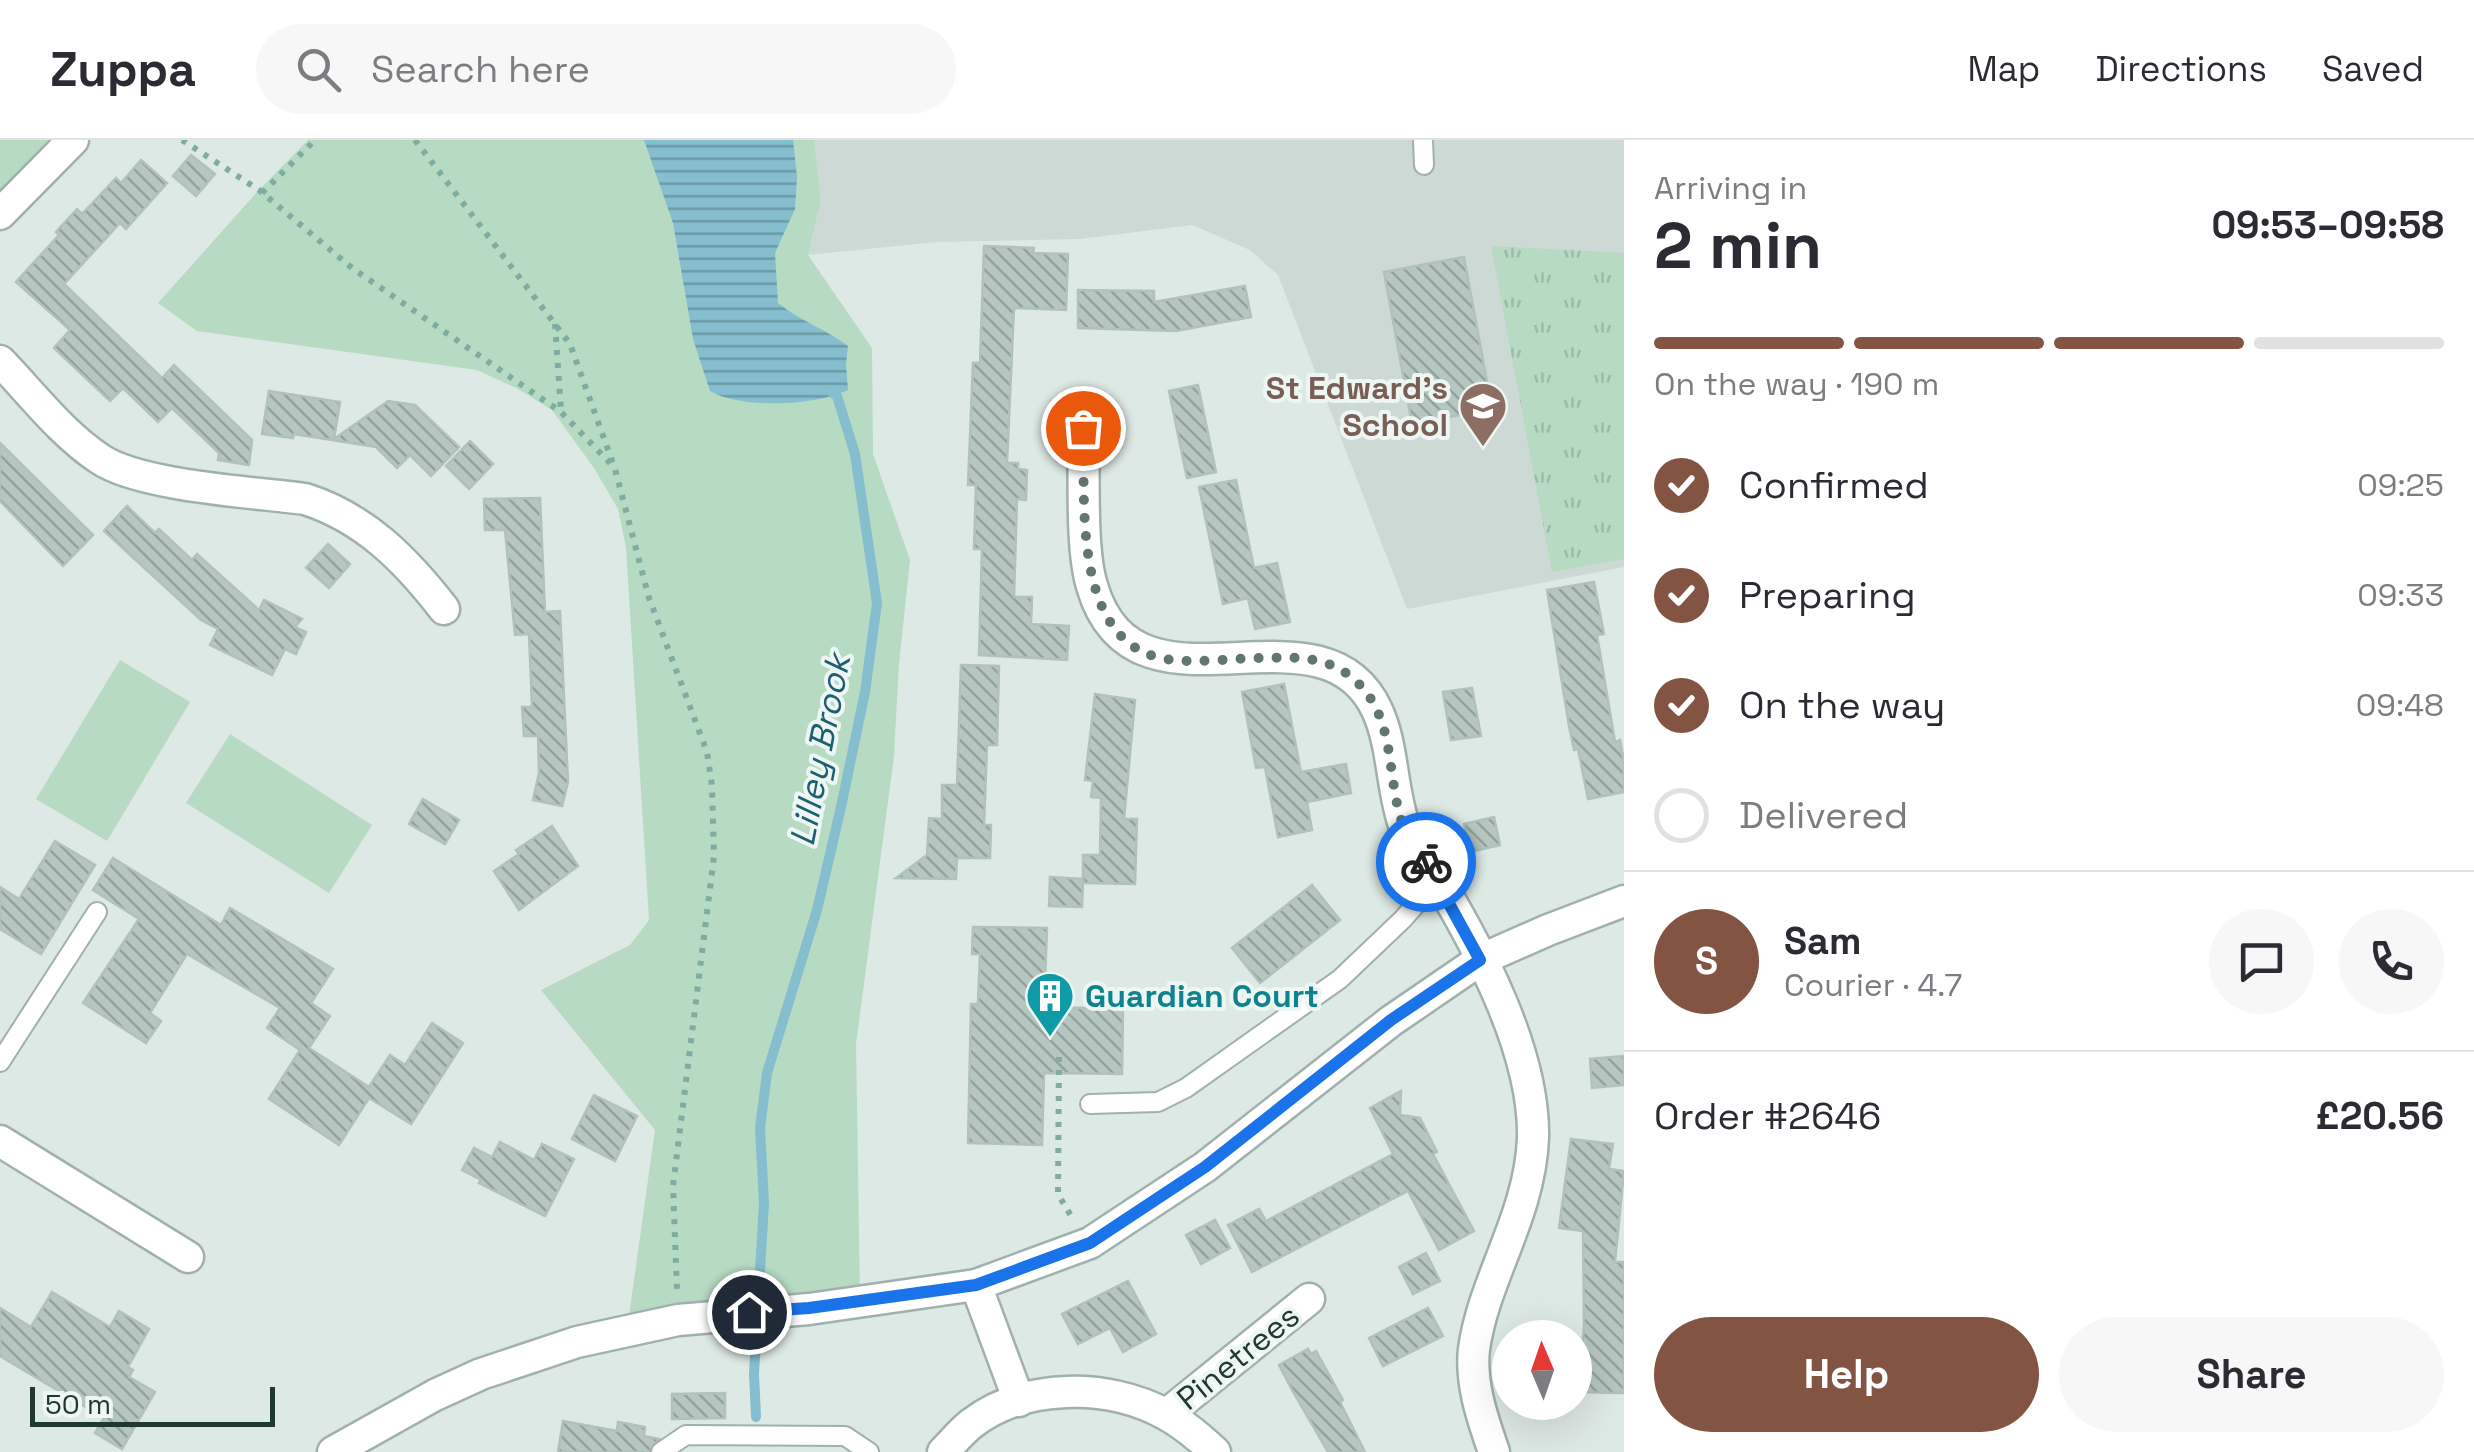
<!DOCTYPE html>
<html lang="en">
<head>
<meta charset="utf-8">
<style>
	body { margin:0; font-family:"Space Grotesk",sans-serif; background:#f7f7f7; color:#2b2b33; height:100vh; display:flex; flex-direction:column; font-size:38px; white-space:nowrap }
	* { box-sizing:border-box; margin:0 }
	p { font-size:32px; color:#7c7c81 }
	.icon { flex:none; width:55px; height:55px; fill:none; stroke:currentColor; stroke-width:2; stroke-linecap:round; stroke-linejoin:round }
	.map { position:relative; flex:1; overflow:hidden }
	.details { display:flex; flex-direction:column; background:#fff; width:850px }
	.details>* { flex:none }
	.needle { width:65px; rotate:358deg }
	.controls { position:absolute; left:1492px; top:1180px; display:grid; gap:20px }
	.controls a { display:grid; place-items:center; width:100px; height:100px; border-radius:50%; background:#fff; box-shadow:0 10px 40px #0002; font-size:50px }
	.scale { position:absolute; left:30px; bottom:25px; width:245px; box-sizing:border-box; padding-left:10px; border:5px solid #1f3833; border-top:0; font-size:28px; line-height:35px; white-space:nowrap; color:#1f3833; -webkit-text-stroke:8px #edf6f2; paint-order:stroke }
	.pin { position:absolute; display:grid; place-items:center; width:85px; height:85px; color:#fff; margin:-42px; border:5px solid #fff; border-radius:50%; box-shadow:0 2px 10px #0007 }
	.courier { position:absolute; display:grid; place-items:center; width:100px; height:100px; margin:-50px; border:8px solid #1a73e8; border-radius:50%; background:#fff; color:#222; box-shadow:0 2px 12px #0007 }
	.head em { font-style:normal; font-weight:800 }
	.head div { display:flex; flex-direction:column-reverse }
	.head { display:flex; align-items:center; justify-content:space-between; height:170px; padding:0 30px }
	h1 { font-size:65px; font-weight:800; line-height:75px }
	.bar { display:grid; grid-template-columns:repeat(4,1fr); gap:15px 10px; align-content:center; height:120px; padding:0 30px }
	.bar i { height:12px; border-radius:8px; background:#e1e1e2 }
	.bar .current { background:#835442 }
	.bar p { grid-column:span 4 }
	.line { display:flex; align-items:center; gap:25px; padding:0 30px; border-top:2px solid #e1e1e2 }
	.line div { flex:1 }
	.round { display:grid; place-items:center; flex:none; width:105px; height:105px; border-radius:52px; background:#f7f7f7 }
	ol { padding:0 30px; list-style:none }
	li { display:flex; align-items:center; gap:30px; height:110px }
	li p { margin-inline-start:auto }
	li .icon { padding:10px; border-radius:50%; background:#835442; color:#fff; stroke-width:4 }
	li:last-child { color:#7c7c81 }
	li i { width:55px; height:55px; border:5px solid #e1e1e2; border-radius:50% }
	.action { display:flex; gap:20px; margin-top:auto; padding:20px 30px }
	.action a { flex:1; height:115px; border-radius:60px; background:#835442; color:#fff; font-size:40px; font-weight:800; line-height:115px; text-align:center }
	.action a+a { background:#f7f7f7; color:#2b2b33 }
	header { display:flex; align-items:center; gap:60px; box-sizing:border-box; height:140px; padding:0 50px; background:#fff; border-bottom:2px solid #e1e1e2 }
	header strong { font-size:48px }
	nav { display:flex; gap:55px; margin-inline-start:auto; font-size:35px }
	.search { width:700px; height:90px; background:#f7f7f7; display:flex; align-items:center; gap:25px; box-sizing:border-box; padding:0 35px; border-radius:55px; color:#7c7c81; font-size:38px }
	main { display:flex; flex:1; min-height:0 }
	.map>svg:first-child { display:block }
</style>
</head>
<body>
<header>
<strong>Zuppa</strong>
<div class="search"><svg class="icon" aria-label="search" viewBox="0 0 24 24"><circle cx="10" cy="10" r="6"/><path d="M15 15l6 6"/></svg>Search here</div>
<nav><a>Map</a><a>Directions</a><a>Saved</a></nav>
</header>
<main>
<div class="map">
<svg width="1624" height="1312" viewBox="0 0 1624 1312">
	<defs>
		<pattern id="park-tufts" width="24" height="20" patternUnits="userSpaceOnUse" patternTransform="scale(2.5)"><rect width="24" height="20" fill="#b6dac2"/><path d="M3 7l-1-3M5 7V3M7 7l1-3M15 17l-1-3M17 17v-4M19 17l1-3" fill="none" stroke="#9cbca7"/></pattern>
		<pattern id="water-rules" width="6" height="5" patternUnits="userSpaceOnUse" patternTransform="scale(2.5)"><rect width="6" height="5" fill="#85bece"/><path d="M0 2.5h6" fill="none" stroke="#6c9ba8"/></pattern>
		<pattern id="building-back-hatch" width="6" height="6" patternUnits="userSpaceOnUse" patternTransform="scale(2.5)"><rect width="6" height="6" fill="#b6c6c1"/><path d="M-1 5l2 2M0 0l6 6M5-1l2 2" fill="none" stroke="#93a29d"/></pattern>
	</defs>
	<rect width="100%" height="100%" fill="#dde9e5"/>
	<!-- built -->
	<polygon fill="#ccd9d4" points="814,0 1624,0 1624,427 1407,469 1278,135 1250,110 1192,85 1080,99 936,102 808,115 821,60"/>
	<!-- grass -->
	<g fill="#b6dac2">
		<polygon points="0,0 53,0 0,53"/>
		<polygon points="308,0 814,0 821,60 808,115 872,208 873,314 910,420 899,524 894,616 856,904 860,1161 627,1190 655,990 541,850 630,805 649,780 626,407 618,369 594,328 552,270 518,249 477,230 197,191 158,163 259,50"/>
		<polygon points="120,520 190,562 107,701 36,659"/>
		<polygon points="230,594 372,685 329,753 186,663"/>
	</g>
	<!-- park -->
	<polygon fill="url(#park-tufts)" points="1491,106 1624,113 1624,419 1552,432"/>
	<!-- water -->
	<path fill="url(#water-rules)" d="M644,0H793L797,37L795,69L775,113L778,163C800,181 826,189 848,206L846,224L848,250C816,266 740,269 710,251L693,199L673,83Z"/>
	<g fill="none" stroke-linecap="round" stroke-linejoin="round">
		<!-- stream -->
		<polyline stroke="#85bece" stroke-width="10" points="756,1277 754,1234 764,1063 760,988 767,933 817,770 841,667 865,552 877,463 855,314 837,256 829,250"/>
	</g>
	<!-- building -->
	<g fill="url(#building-back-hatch)" stroke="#b0c2bc" stroke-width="2.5">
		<polygon points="191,15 215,34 196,56 173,36"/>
		<polygon points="141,20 167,43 126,89 120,83 64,144 162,238 174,225 252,300 249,325 218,320 219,313 172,268 158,282 123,248 110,261 54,208 70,190 16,142 59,95 56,92 77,69 82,74 116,38 121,43"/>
		<polygon points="984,106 1034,108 1033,113 1068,114 1066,170 1014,168 1007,323 1018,323 1018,329 1027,330 1026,360 1017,359 1014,457 1032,457 1031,484 1069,486 1067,520 979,515 982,409 974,409 976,345 968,345 973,223 980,223"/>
		<polygon points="1464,117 1492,269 1412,284 1384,132"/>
		<polygon points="1245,146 1251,177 1176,191 1078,188 1078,150 1154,151 1154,162"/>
		<polygon points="1198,245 1216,332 1187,338 1169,251"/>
		<polygon points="269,251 340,262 334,299 388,261 415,265 459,307 431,336 410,315 397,328 376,307 294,294 293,298 262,294"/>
		<polygon points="470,301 493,324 469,349 446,326"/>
		<polygon points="0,303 93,395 63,426 0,361"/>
		<polygon points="1236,340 1254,428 1277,423 1290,482 1255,489 1248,458 1223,464 1199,347"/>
		<polygon points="540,358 545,472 560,471 568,642 562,666 533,660 539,633 538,596 524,596 522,567 532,567 529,494 515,495 505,390 485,390 484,359"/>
		<polygon points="127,366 155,393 159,389 192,420 197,414 259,470 264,460 302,479 295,487 306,492 296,514 285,509 272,535 210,505 218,489 201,480 104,391"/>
		<polygon points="328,404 350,424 329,448 306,428"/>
		<polygon points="1594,442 1604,494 1597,495 1615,602 1620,600 1624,621 1624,652 1588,659 1578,609 1574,610 1569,586 1547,450"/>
		<polygon points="961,525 999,526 997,605 987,605 984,685 991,685 990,718 957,718 956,739 896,738 927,715 929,678 942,679 942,645 957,645"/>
		<polygon points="1284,544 1301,632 1346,624 1351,653 1307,662 1312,690 1278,697 1265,627 1256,628 1242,552"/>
		<polygon points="1472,548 1481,596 1451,600 1443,552"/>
		<polygon points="1095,554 1135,560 1124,679 1137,679 1135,744 1083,743 1083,715 1100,715 1101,658 1091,657 1093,641 1085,640"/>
		<polygon points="423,659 459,680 445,704 409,684"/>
		<polygon points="1494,677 1500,705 1470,712 1464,684"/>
		<polygon points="552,686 578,726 519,770 494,731 519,714 516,710"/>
		<polygon points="55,701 95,725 41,814 0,789 0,747 19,759"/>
		<polygon points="113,718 221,785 230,768 333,829 311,863 330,876 309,908 369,947 390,915 405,925 432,883 463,903 411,984 369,958 339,1005 269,959 300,910 267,888 280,868 187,814 150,873 161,881 146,903 83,863 139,779 93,750"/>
		<polygon points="1050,737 1083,739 1082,767 1049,766"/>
		<polygon points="1312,745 1340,780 1260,843 1232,808"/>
		<polygon points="973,787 1047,788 1044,867 1123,869 1122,934 1044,933 1042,1005 968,1003 971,864 978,864 980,814 972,814"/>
		<polygon points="1624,916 1624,945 1592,948 1590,919"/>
		<polygon points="1401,951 1400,975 1420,978 1437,1012 1433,1014 1474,1091 1439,1110 1408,1051 1252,1132 1228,1085 1259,1069 1266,1081 1393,1014 1370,968"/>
		<polygon points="594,955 637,976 615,1021 572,999"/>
		<polygon points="1571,999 1613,1004 1609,1029 1624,1031 1615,1122 1624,1122 1624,1253 1575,1252 1575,1215 1582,1215 1584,1185 1583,1091 1559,1088"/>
		<polygon points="500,1002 534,1020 542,1004 574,1019 545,1076 479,1043 481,1040 462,1030 474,1008 492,1017"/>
		<polygon points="1215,1080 1230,1108 1201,1124 1186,1095"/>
		<polygon points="1426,1113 1440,1141 1413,1154 1399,1127"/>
		<polygon points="1128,1141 1156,1194 1123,1212 1110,1188 1078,1204 1062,1174"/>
		<polygon points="52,1152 110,1187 119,1171 149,1189 128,1227 133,1230 129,1237 155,1252 122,1309 95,1293 104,1278 0,1216 0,1168 31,1187"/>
		<polygon points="1428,1168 1443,1196 1383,1226 1369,1198"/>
		<polygon points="1308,1209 1311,1214 1316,1211 1343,1260 1340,1262 1365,1312 1328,1312 1292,1250 1279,1225"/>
		<polygon points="725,1253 725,1278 672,1279 672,1254"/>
		<polygon points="563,1281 617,1291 618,1282 645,1287 644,1296 659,1299 649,1312 558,1312"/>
	</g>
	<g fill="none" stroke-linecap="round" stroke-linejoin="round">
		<!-- service casing -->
		<g stroke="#a0b0ac" stroke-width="22">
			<g id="service">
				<polyline points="1423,0 1424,25"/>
				<polyline points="0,922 97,772"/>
				<polyline points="1090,964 1158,962 1186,948 1340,839 1403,779 1438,739"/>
				<polyline points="661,1312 686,1295 845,1296 869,1312"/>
			</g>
		</g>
		<!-- minor casing -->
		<g stroke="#a0b0ac" stroke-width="35">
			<g id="minor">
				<polyline points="0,74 73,0"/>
				<path d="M0,221C31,253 62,294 100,319C140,346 252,352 305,359C365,378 406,420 444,469"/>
				<path d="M1083,288C1085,332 1080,407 1092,446C1135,594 1321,450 1377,570C1394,607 1391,650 1405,688C1411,706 1428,722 1437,738C1480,810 1535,913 1533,998C1530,1076 1484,1138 1474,1209C1470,1244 1483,1280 1494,1312"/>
				<polyline points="0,1001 188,1117"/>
				<polyline points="976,1145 1019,1261"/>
				<polyline points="1167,1274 1309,1159"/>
				<path d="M943,1312C952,1303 961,1292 971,1284C1024,1243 1108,1243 1165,1274C1184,1284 1200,1298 1215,1312"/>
			</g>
		</g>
		<!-- tertiary casing -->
		<g stroke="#a0b0ac" stroke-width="35">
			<polyline id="tertiary" points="333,1312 435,1255 481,1234 577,1202 678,1180 809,1169 976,1145 1090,1103 1205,1027 1391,881 1480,820 1548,790 1624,761"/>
		</g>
		<!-- path -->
		<g stroke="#7eaca1" stroke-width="6" stroke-dasharray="5 8" stroke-linecap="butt">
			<polyline points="182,0 259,50 352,128 561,272 611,324"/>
			<polyline points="415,0 570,204 615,329 649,458 707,612 712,646 714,716 673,1046 677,1150"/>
			<polyline points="262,53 315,0"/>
			<polyline points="555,184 561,271"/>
			<polyline points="1059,917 1058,1054 1074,1081"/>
		</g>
		<!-- service -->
		<use href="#service" stroke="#fff" stroke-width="18"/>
		<!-- minor -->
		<use href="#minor" stroke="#fff" stroke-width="30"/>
		<!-- tertiary -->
		<use href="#tertiary" stroke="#fff" stroke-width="30"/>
	</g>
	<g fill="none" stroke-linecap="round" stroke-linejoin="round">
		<!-- done -->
		<path stroke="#627671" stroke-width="10" stroke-dasharray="0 18" d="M1083,288C1086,358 1070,502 1165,519C1196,524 1232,518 1264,518C1295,517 1324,516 1350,536C1400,575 1384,641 1405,690C1410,701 1420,712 1426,722"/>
		<!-- route -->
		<polyline stroke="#1a73e8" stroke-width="12" points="749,1172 809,1168 976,1145 1090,1103 1205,1027 1391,880 1480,820 1426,722"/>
	</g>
	<!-- icons -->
	<defs>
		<g id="school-pin" transform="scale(2.5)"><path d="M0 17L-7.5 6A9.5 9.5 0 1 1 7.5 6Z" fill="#8d6e63" stroke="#edf6f2"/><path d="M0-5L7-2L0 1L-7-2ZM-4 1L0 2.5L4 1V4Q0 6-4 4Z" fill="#fff"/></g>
		<g id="building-pin" transform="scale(2.5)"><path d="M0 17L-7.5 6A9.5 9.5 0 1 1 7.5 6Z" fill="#0f9aa8" stroke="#edf6f2"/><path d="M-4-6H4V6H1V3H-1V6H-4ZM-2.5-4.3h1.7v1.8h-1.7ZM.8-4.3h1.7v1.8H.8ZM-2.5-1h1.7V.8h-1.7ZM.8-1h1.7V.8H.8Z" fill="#fff"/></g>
	</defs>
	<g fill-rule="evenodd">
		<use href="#school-pin" x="1483" y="266"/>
		<use href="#building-pin" x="1050" y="856"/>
	</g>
	<g text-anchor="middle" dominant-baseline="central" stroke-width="8" stroke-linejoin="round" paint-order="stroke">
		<!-- education labels -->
		<g font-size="32" font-weight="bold" fill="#785e54" stroke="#edf6f2" text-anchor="end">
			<text x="1448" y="248">St Edward's<tspan x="1448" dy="37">School</tspan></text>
		</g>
		<!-- culture labels -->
		<g font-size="32" font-weight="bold" fill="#0d838f" stroke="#edf6f2" text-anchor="start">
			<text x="1085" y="856">Guardian Court</text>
		</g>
		<!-- street labels -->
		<g font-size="32" fill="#1f3833" stroke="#edf6f2">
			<text transform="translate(1238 1217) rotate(-39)">Pinetrees</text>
		</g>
		<!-- water labels -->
		<g font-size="35" font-style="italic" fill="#1c5e72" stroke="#edf6f2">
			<text transform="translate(820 610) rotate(-79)">Lilley Brook</text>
		</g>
	</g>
</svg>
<div class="controls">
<a><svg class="needle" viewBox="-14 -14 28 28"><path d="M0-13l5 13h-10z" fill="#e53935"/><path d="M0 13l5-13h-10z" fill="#7c7c81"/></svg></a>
</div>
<div class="scale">50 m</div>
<div class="pin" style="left:1083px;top:288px;background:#ea580c"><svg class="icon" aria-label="bag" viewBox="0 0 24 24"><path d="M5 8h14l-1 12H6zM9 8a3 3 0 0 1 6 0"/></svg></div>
<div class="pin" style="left:749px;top:1172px;background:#1f2937"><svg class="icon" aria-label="home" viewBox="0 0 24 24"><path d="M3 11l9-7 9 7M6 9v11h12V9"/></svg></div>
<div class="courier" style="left:1426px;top:722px"><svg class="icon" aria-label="bike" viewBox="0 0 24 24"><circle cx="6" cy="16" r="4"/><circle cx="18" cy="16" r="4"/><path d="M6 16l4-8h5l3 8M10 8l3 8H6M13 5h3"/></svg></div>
</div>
<section class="details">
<div class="head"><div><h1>2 min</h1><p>Arriving in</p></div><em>09:53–09:58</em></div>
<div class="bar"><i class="current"></i><i class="current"></i><i class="current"></i><i></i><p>On the way · 190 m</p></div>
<ol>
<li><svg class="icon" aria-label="check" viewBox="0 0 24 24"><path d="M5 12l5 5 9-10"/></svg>Confirmed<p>09:25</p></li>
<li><svg class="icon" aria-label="check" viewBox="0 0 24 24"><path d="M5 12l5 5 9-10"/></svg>Preparing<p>09:33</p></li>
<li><svg class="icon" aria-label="check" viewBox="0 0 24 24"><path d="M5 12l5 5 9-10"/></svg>On the way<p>09:48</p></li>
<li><i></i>Delivered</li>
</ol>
<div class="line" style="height:180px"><b class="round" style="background:#835442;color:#fff">S</b><div><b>Sam</b><p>Courier · 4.7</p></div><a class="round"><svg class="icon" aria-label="chat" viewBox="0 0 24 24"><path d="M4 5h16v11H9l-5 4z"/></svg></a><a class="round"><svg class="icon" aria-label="phone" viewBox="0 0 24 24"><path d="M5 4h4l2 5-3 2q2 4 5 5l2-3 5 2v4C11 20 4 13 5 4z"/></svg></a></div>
<div class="line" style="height:130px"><div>Order #2646</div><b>£20.56</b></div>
<div class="action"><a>Help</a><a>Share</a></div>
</section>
</main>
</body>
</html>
